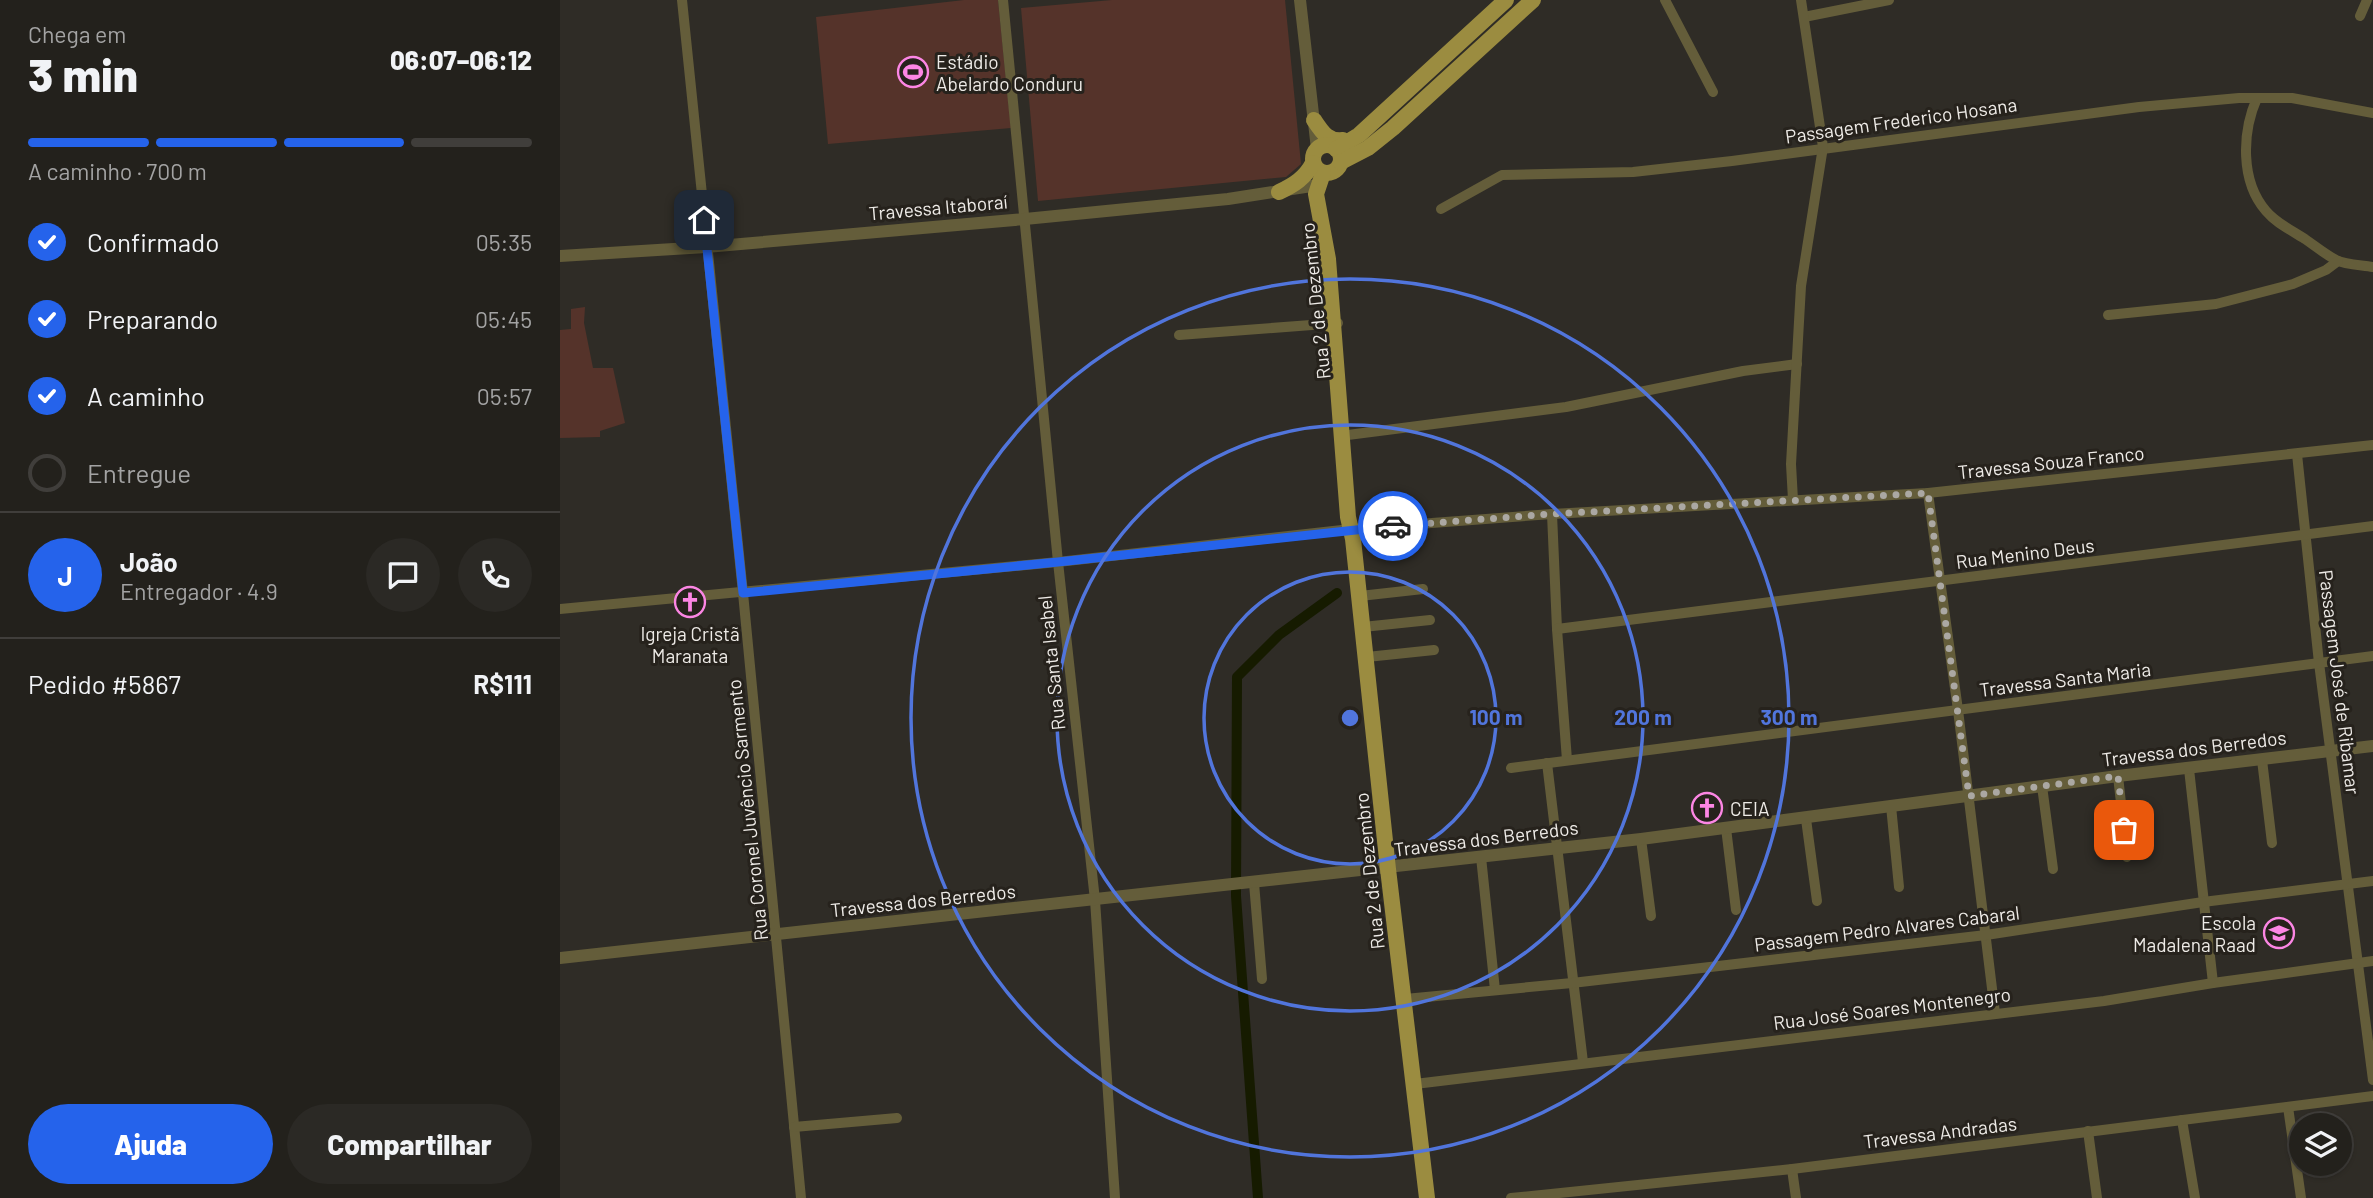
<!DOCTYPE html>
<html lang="pt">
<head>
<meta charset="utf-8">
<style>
	body { margin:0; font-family:Barlow,sans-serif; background:#2b2925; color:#f1f3f6; height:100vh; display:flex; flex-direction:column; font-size:26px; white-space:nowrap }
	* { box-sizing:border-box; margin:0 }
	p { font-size:23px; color:#a3a3a3 }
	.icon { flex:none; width:38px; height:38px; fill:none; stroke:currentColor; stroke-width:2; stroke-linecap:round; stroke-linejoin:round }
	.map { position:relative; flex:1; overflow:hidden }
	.panel { display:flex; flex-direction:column; background:#23211c; width:560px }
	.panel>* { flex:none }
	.controls { position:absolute; left:1729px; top:1113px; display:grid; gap:14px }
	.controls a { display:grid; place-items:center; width:63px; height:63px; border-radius:50%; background:#23211c; box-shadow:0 2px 5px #0004,0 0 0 2px #403e3b; font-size:35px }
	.pin { position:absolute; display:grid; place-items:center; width:60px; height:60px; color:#fff; margin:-30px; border-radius:14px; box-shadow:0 4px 10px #0006 }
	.courier { position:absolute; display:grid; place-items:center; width:70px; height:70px; margin:-35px; border:5px solid #2563eb; border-radius:50%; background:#fff; color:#222; box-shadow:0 2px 9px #0007 }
	.summary em { font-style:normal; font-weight:800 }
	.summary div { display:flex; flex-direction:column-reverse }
	.summary { display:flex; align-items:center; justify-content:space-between; height:119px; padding:0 28px }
	h1 { font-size:46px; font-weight:800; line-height:52px }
	.bar { display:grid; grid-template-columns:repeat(4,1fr); gap:10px 7px; align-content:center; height:84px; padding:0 28px }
	.bar i { height:9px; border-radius:5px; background:#403e3b }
	.bar .current { background:#2563eb }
	.bar p { grid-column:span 4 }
	.line { display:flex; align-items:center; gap:18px; padding:0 28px; border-top:2px solid #403e3b }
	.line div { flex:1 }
	.round { display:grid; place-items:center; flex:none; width:74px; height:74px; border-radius:37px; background:#2b2925 }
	ol { padding:0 28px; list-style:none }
	li { display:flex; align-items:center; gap:21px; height:77px }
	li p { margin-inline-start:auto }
	li .icon { padding:7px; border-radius:50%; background:#2563eb; color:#fff; stroke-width:4 }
	li:last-child { color:#a3a3a3 }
	li i { width:38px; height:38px; border:4px solid #403e3b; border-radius:50% }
	.primary-button { display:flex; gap:14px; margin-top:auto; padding:14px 28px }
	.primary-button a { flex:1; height:80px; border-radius:42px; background:#2563eb; color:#fff; font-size:28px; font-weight:800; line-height:80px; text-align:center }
	.primary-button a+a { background:#2b2925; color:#f1f3f6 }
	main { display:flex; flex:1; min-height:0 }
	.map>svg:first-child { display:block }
</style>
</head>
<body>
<main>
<section class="panel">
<div class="summary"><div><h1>3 min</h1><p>Chega em</p></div><em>06:07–06:12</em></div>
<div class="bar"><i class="current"></i><i class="current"></i><i class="current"></i><i></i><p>A caminho · 700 m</p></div>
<ol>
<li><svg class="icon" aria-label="check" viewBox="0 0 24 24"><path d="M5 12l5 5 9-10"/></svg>Confirmado<p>05:35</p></li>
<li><svg class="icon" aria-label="check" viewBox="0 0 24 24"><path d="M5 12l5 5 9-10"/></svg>Preparando<p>05:45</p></li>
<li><svg class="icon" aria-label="check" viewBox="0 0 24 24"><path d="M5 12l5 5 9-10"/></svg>A caminho<p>05:57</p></li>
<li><i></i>Entregue</li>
</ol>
<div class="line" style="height:126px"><b class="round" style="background:#2563eb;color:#fff">J</b><div><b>João</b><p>Entregador · 4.9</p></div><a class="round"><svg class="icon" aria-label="chat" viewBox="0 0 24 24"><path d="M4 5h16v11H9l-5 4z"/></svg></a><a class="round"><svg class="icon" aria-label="phone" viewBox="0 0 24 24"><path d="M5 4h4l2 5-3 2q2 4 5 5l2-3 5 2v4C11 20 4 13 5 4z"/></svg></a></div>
<div class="line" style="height:91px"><div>Pedido #5867</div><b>R$111</b></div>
<div class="primary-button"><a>Ajuda</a><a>Compartilhar</a></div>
</section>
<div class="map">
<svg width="1813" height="1198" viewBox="0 0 1813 1198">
	<rect width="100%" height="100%" fill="#2f2c26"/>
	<!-- green -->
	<g fill="#55332a">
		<polygon points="404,0 438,0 451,128 268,144 256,17"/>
		<polygon points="552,0 725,0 741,164 726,177 478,201 461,8"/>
		<polygon points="25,307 24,323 33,368 53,368 65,423 40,431 40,437 0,438 0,330 11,329 11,309"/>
	</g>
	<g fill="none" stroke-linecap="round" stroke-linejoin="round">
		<!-- canal -->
		<polyline stroke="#161b00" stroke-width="10" points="698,1198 676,896 677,677 719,635 777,593"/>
		<!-- minor -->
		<g stroke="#645d3a" stroke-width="10">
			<polyline points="122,0 183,593 241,1198"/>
			<polyline points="443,0 498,562 535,900 555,1198"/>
			<polyline points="1105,0 1153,92"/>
			<polyline points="1800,16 1807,0"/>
			<polyline points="1244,17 1329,0"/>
			<path d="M1697,98C1682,132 1680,181 1706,211C1716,223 1731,230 1745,239C1755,246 1765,254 1776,260C1786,265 1802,265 1813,267"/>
			<polyline points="881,209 942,175 1073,172 1172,161 1579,107 1679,98 1732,98 1813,113"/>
			<polyline points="1548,315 1656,304 1733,284 1766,270 1778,261"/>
			<polyline points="619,335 778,323"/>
			<polyline points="780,436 1006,407 1183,371 1237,364"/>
			<polyline points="1737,454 1759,663 1813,1080"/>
			<polyline points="1368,493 1398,710 1435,1013"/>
			<polyline points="1233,500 1231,464 1241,286 1263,147 1241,0"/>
			<polyline points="992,514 997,629 1007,760"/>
			<polyline points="800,596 863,589"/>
			<polyline points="0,609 498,562 791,529 992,514 1368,493 1813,445"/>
			<polyline points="803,627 870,620"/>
			<polyline points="997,629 1813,526"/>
			<polyline points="807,657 874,650"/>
			<polyline points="1702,760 1712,843"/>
			<polyline points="987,763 1023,1062"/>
			<polyline points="951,768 1813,656"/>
			<polyline points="1629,769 1653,983"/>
			<polyline points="1558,776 1567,857"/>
			<polyline points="1482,786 1493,869"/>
			<polyline points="1331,806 1339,887"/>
			<polyline points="1246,819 1257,901"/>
			<polyline points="1166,828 1176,910"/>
			<polyline points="1081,839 1091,916"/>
			<polyline points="921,857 935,990"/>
			<polyline points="694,883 702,979"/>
			<polyline points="845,999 1012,983 1426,935 1643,902 1813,881"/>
			<polyline points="855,1084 1544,1001 1653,983 1813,961"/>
			<polyline points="1728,1107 1741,1198"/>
			<polyline points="1622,1120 1635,1198"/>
			<polyline points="234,1127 337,1118"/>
			<polyline points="1528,1131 1537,1198"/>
			<polyline points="1232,1169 1236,1198"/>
			<polyline points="951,1198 1232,1169 1813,1096"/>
		</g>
		<!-- tertiary -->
		<g stroke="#645d3a" stroke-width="12">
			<polyline points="740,0 757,149"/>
			<polyline points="0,256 146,247 465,219 668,199 758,185"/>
			<polyline points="0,958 1081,839 1558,776 1813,746"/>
		</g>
		<!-- primary -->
		<g stroke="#9b8c40" stroke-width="16">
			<path d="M754,120C762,132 768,142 783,140"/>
			<circle cx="767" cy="159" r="14"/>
			<polyline points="776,149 799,135 946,0"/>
			<polyline points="781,162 808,148 833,128 973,0"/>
			<polyline points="763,173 756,194 768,259 788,517 793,539 828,869 867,1198"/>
			<path d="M719,192C734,185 745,178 753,163"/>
		</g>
	</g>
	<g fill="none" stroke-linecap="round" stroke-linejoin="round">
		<!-- done -->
		<polyline stroke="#aba8a3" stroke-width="7" stroke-dasharray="0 12.6" points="833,526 992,514 1368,493 1409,796 1558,776 1564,830"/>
		<!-- route -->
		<polyline stroke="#2563eb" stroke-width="9" points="144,220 183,593 498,562 833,526"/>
	</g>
	<!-- distance rings -->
	<g fill="none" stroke="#5175dc" stroke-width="3.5">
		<circle cx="790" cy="718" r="146"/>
		<circle cx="790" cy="718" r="293"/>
		<circle cx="790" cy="718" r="439"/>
	</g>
	<!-- icons -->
	<defs>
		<g id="stadium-ring" transform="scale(1.575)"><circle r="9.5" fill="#26221c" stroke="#fc86e4" stroke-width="1.5"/><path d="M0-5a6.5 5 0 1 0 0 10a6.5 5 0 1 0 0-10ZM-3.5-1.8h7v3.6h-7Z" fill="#fc86e4"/></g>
		<g id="church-ring" transform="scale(1.575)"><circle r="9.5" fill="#26221c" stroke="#fc86e4" stroke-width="1.5"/><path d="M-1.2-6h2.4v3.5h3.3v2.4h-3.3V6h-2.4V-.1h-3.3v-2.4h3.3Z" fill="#fc86e4"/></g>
		<g id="school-ring" transform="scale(1.575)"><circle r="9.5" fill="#26221c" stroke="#fc86e4" stroke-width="1.5"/><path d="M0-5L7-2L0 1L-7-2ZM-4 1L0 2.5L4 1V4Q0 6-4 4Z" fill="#fc86e4"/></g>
	</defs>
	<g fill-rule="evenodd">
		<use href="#stadium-ring" x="353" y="72"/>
		<use href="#church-ring" x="130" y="602"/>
		<use href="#church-ring" x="1147" y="808"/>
		<use href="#school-ring" x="1719" y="933"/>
	</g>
	<g text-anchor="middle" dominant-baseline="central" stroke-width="6" stroke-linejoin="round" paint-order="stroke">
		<!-- poi labels -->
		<g font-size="19" fill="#eeebe7" stroke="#26221c" text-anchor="start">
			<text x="376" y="61">Estádio<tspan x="376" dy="22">Abelardo Conduru</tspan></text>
			<text x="130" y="633" text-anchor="middle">Igreja Cristã<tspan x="130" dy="22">Maranata</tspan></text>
			<text x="1170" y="808">CEIA</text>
			<text x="1696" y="922" text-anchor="end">Escola<tspan x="1696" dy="22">Madalena Raad</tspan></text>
		</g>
		<!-- street labels -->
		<g font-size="19" fill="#eeebe7" stroke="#26221c">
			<text transform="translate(1341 120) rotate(-8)">Passagem Frederico Hosana</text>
			<text transform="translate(378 207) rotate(-5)">Travessa Itaboraí</text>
			<text transform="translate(755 301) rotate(-96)">Rua 2 de Dezembro</text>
			<text transform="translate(1491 462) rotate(-6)">Travessa Souza Franco</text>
			<text transform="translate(1465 553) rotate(-7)">Rua Menino Deus</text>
			<text transform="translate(491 663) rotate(-96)">Rua Santa Isabel</text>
			<text transform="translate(1505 679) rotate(-7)">Travessa Santa Maria</text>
			<text transform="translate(1780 682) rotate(83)">Passagem José de Ribamar</text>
			<text transform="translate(1634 748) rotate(-7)">Travessa dos Berredos</text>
			<text transform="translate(187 810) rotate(-96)">Rua Coronel Juvêncio Sarmento</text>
			<text transform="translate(926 838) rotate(-7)">Travessa dos Berredos</text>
			<text transform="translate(809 871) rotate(-96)">Rua 2 de Dezembro</text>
			<text transform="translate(363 900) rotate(-6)">Travessa dos Berredos</text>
			<text transform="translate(1327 928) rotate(-7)">Passagem Pedro Alvares Cabaral</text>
			<text transform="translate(1332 1008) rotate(-7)">Rua José Soares Montenegro</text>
			<text transform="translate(1380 1132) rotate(-7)">Travessa Andradas</text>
		</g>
	</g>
	<circle cx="790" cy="718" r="10" fill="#5175dc" stroke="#26221c" stroke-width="3.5"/>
	<g font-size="21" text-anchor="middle" font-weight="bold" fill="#5175dc" stroke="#26221c" stroke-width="6" stroke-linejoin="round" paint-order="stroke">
		<text x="936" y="725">100 m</text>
		<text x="1083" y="725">200 m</text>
		<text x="1229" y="725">300 m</text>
	</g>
</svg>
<div class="controls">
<a><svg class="icon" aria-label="layers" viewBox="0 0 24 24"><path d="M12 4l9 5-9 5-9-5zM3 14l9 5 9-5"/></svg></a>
</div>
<div class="pin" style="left:1564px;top:830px;background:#ea580c"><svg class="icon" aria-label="bag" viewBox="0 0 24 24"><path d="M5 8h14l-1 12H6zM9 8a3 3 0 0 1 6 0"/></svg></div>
<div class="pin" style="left:144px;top:220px;background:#1f2937"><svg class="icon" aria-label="home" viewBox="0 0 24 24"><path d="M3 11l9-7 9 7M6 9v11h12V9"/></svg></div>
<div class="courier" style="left:833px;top:526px"><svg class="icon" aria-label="car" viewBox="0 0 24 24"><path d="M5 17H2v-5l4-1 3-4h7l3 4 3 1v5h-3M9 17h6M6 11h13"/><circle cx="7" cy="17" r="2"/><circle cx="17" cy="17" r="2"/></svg></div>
</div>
</main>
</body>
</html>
